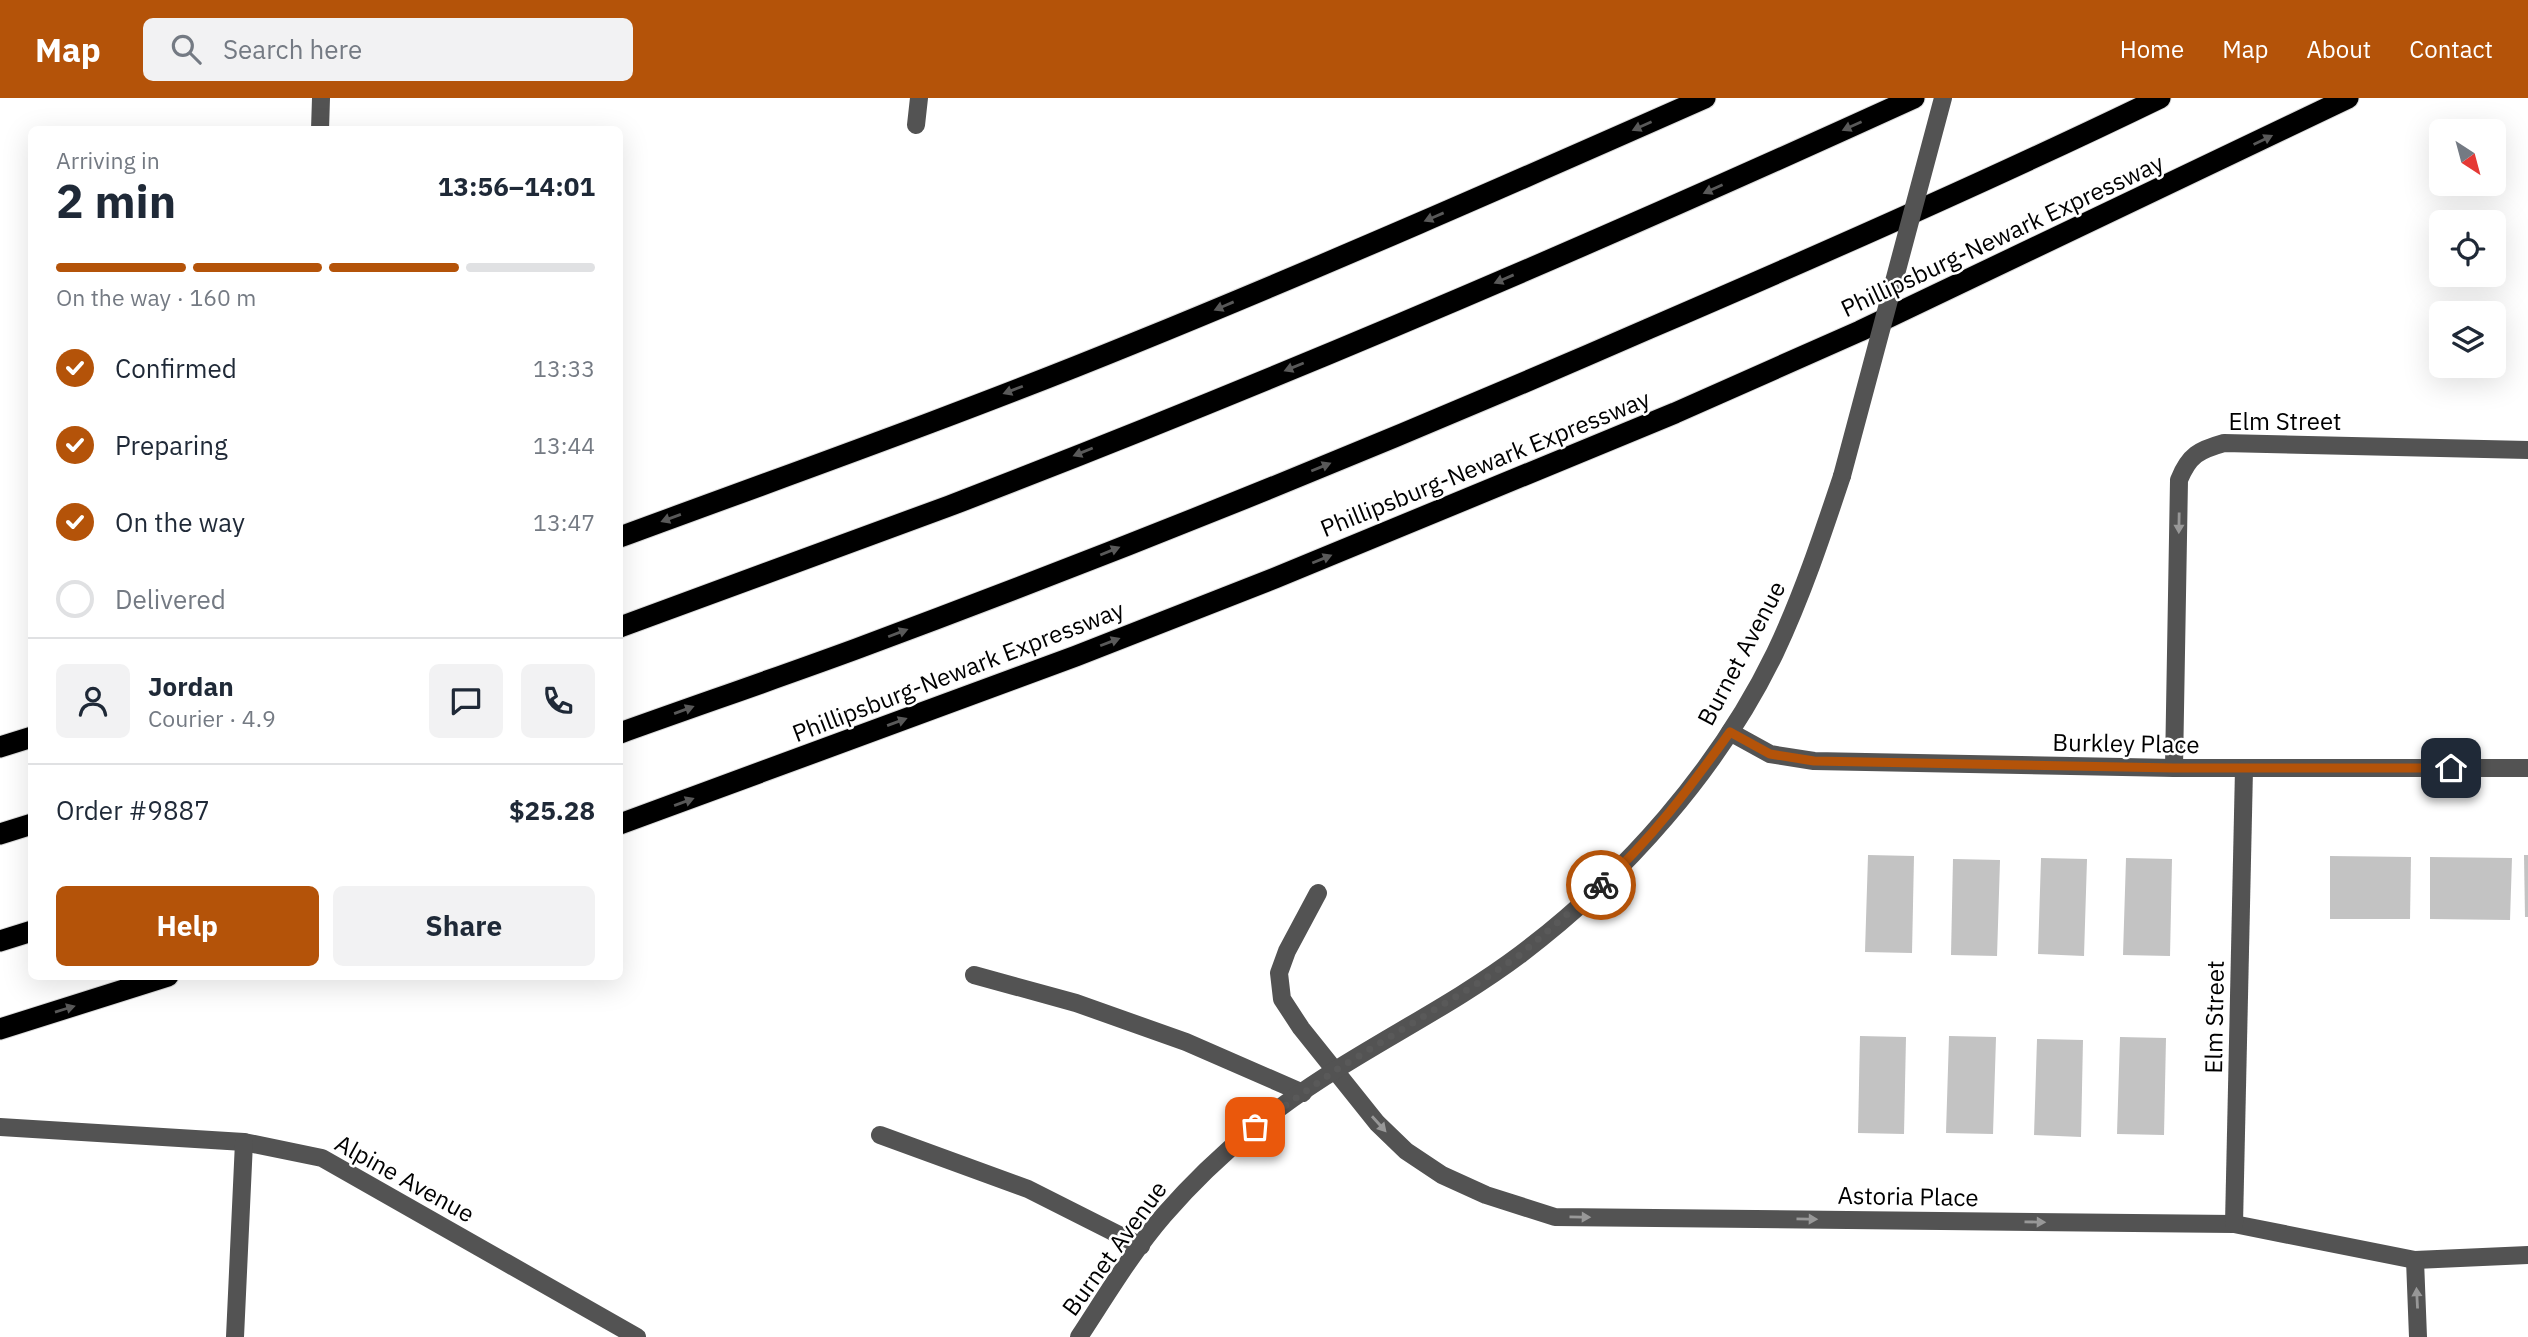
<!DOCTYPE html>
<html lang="en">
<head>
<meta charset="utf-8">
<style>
	body { margin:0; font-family:"IBM Plex Sans",sans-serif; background:#f2f2f3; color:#1f2937; height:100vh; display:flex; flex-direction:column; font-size:26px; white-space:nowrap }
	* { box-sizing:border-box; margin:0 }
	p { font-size:23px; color:#747a83 }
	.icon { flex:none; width:38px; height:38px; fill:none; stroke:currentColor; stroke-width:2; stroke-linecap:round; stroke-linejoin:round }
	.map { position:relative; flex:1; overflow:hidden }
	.drawer { position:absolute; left:28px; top:28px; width:595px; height:854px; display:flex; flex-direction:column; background:#fff; border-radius:10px; box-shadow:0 7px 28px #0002 }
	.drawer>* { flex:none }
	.needle { width:46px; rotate:144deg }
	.fabs { position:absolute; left:2429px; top:21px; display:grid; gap:14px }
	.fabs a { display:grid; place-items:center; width:77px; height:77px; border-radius:10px; background:#fff; box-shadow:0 7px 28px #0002; font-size:35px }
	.pin { position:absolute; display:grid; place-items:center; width:60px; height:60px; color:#fff; margin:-30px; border-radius:14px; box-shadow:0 4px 10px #0006 }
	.courier { position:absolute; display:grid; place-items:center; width:70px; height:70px; margin:-35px; border:5px solid #b45309; border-radius:50%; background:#fff; color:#222; box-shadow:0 2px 9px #0007 }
	.headline em { font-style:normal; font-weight:700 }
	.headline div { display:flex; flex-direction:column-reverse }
	.headline { display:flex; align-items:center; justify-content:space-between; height:119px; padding:0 28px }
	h1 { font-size:46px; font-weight:700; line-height:52px }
	.bar { display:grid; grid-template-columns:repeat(4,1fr); gap:10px 7px; align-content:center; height:84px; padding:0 28px }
	.bar i { height:9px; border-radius:5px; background:#e0e1e3 }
	.bar .selected { background:#b45309 }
	.bar p { grid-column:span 4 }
	.line { display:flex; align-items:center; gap:18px; padding:0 28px; border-top:2px solid #e0e1e3 }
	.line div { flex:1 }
	.round { display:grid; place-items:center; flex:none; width:74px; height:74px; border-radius:10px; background:#f2f2f3 }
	ol { padding:0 28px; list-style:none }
	li { display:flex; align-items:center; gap:21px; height:77px }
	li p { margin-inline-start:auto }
	li .icon { padding:7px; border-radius:50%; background:#b45309; color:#fff; stroke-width:4 }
	li:last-child { color:#747a83 }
	li i { width:38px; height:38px; border:4px solid #e0e1e3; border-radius:50% }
	.primary-button { display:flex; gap:14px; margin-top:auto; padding:14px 28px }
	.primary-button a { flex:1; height:80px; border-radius:10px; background:#b45309; color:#fff; font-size:28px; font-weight:700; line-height:80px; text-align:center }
	.primary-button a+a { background:#f2f2f3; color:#1f2937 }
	header { display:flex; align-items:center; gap:42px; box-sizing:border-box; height:98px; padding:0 35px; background:#b45309; color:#fff }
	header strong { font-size:33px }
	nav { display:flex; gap:38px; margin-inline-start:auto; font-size:24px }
	.search { width:490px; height:63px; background:#f2f2f3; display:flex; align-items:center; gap:18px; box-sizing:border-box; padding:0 24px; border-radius:10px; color:#747a83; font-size:26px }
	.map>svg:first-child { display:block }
</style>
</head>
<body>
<header>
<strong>Map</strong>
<div class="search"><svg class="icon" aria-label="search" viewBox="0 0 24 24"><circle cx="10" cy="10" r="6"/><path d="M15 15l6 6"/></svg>Search here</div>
<nav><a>Home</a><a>Map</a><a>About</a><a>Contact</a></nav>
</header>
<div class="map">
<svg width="2528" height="1239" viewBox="0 0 2528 1239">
	<rect width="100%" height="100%" fill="#fff"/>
	<!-- building -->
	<g fill="#c3c3c3">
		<polygon points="1868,757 1914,758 1912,855 1865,854"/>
		<polygon points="2524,757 2528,757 2528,819 2525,819"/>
		<polygon points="2330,758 2411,759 2410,821 2330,821"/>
		<polygon points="2430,759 2512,760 2510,822 2430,821"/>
		<polygon points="2041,760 2087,761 2084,858 2038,856"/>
		<polygon points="2126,760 2172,761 2170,858 2123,857"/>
		<polygon points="1953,761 2000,762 1997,858 1951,857"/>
		<polygon points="1860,938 1906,939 1904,1036 1858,1035"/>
		<polygon points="1949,938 1996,939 1993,1036 1946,1035"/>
		<polygon points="2120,939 2166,940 2164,1037 2117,1036"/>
		<polygon points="2037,941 2083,942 2081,1039 2034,1037"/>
	</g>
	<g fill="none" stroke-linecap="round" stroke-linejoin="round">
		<!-- highway casing -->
		<g stroke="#dbdbdb" stroke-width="23">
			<g id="highway">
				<path d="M620,439C791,376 963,315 1132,246C1324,168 1515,84 1705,0"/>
				<path d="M620,529C730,489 840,449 949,408C1275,283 1596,145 1914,0"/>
				<path d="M620,635C698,607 777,580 856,551C1123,452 1387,345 1648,231C1820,157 1991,82 2160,0"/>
				<polyline points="0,649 32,639"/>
				<polyline points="620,726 1076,558 1275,480 1675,315 1860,233 2348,0"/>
				<polyline points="0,736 32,726"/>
				<polyline points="0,843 32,833"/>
				<polyline points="0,931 168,878"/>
			</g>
		</g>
		<!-- minor -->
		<g stroke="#535353" stroke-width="18">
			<polyline points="916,27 919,0"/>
			<polyline points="320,32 321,0"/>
			<polyline points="1730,634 1770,656 1814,663 2174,670 2528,670"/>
			<path d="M2174,670L2179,382C2189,357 2199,352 2224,345L2528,352"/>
			<polyline points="1318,795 1287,853 1279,875 1282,901 1301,930 1377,1025 1406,1053 1442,1077 1486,1097 1555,1119 2234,1126 2415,1162 2528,1157"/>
			<polyline points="974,877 1076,905 1186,944 1303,995"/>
			<polyline points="0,1029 244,1044 322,1060 637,1239"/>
			<polyline points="880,1037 1028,1091 1141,1148"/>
			<polyline points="2234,1126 2244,671"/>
			<polyline points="2415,1162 2418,1239"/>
			<polyline points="235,1239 244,1044"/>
			<path d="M1079,1239C1106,1198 1132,1154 1164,1117C1191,1086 1221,1057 1253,1031C1335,962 1436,920 1521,856C1624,778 1719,671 1775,555C1802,498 1822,438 1842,378"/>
		</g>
		<!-- highway -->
		<use href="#highway" stroke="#000" stroke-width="21"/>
		<!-- minor-bridge -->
		<polyline stroke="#535353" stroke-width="18" points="1842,378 1943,0"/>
	</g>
	<!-- one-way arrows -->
	<defs><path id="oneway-solid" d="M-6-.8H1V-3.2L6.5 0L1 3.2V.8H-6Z" transform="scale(1.75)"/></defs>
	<g fill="#595959">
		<use href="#oneway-solid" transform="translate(1642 28) rotate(156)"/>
		<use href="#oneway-solid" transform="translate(1852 28) rotate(156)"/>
		<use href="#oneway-solid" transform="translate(2263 42) rotate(-26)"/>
		<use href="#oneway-solid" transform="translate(1713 91) rotate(156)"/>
		<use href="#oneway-solid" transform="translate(1434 119) rotate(157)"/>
		<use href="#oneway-solid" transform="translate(1504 181) rotate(157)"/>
		<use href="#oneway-solid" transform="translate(1224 208) rotate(157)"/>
		<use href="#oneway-solid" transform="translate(1294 269) rotate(158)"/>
		<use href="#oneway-solid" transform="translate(1013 292) rotate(159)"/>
		<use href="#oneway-solid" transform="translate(1083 354) rotate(158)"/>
		<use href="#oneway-solid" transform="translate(1321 369) rotate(-22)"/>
		<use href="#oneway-solid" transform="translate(671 420) rotate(160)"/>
		<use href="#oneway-solid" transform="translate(1110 453) rotate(-22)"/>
		<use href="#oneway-solid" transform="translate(1322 461) rotate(-22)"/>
		<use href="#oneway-solid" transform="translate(898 535) rotate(-21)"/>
		<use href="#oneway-solid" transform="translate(1110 544) rotate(-21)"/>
		<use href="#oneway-solid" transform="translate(684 612) rotate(-20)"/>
		<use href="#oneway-solid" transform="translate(897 624) rotate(-20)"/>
		<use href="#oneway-solid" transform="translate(684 704) rotate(-20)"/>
		<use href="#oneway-solid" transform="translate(65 911) rotate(-17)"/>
	</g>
	<g fill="#989898">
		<use href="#oneway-solid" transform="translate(2179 425) rotate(91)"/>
		<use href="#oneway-solid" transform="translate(1379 1026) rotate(48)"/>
		<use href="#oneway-solid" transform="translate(1580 1119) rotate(1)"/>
		<use href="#oneway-solid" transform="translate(1807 1121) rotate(1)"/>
		<use href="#oneway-solid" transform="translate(2035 1124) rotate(1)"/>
		<use href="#oneway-solid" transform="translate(2417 1200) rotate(-93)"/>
	</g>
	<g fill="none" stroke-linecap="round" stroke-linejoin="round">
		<!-- done -->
		<polyline stroke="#595959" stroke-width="7" stroke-dasharray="0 12.6" points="1255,1029 1336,972 1483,882 1521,856 1601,787"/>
		<!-- route -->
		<path stroke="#b45309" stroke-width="9" d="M1601,787C1651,742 1691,688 1730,634L1770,656L1814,663L2174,670H2451"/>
	</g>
	<g text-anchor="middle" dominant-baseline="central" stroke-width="5" stroke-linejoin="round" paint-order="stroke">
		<!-- street labels -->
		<g font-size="24" fill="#000" stroke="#fff">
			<text transform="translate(2002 137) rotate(-25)">Phillipsburg-Newark Expressway</text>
			<text x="2285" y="323">Elm Street</text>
			<text transform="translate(1485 365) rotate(-22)">Phillipsburg-Newark Expressway</text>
			<text transform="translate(1741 555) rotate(-62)">Burnet Avenue</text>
			<text transform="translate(958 573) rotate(-21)">Phillipsburg-Newark Expressway</text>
			<text transform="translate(2126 645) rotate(1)">Burkley Place</text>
			<text transform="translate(2214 919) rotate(-89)">Elm Street</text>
			<text transform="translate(405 1080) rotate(29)">Alpine Avenue</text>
			<text transform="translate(1908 1098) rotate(1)">Astoria Place</text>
			<text transform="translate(1114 1150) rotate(-54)">Burnet Avenue</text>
		</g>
	</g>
</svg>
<div class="fabs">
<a><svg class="needle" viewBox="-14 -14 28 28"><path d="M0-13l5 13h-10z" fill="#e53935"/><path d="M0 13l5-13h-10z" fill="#747a83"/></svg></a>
<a><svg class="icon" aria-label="locate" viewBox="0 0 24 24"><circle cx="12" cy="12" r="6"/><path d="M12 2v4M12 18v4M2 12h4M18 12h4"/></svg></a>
<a><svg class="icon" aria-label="layers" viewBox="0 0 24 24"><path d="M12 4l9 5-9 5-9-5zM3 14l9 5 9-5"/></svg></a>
</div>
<div class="pin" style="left:1255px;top:1029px;background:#ea580c"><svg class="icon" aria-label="bag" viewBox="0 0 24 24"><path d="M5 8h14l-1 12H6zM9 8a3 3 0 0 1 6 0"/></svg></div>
<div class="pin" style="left:2451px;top:670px;background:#1f2937"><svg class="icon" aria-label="home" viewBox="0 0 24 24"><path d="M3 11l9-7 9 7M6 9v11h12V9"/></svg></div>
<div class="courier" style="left:1601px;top:787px"><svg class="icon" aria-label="bike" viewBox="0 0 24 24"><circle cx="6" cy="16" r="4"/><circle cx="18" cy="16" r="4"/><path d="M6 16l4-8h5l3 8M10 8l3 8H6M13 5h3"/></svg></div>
<section class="drawer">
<div class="headline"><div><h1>2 min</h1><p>Arriving in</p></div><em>13:56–14:01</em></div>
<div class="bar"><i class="selected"></i><i class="selected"></i><i class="selected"></i><i></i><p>On the way · 160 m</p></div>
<ol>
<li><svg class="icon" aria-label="check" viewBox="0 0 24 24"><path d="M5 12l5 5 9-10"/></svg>Confirmed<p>13:33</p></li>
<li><svg class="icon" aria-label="check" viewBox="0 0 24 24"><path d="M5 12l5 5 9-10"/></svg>Preparing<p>13:44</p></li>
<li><svg class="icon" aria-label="check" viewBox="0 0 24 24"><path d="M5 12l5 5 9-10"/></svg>On the way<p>13:47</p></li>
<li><i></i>Delivered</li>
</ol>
<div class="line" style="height:126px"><a class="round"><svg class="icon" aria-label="person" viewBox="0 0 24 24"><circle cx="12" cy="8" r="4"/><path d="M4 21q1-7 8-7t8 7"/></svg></a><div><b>Jordan</b><p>Courier · 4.9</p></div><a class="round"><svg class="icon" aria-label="chat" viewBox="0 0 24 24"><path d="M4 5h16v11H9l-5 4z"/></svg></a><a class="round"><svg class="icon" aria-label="phone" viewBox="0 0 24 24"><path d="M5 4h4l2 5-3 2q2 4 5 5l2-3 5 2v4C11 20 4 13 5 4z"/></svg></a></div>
<div class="line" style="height:91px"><div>Order #9887</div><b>$25.28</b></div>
<div class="primary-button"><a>Help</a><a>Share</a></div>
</section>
</div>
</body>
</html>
